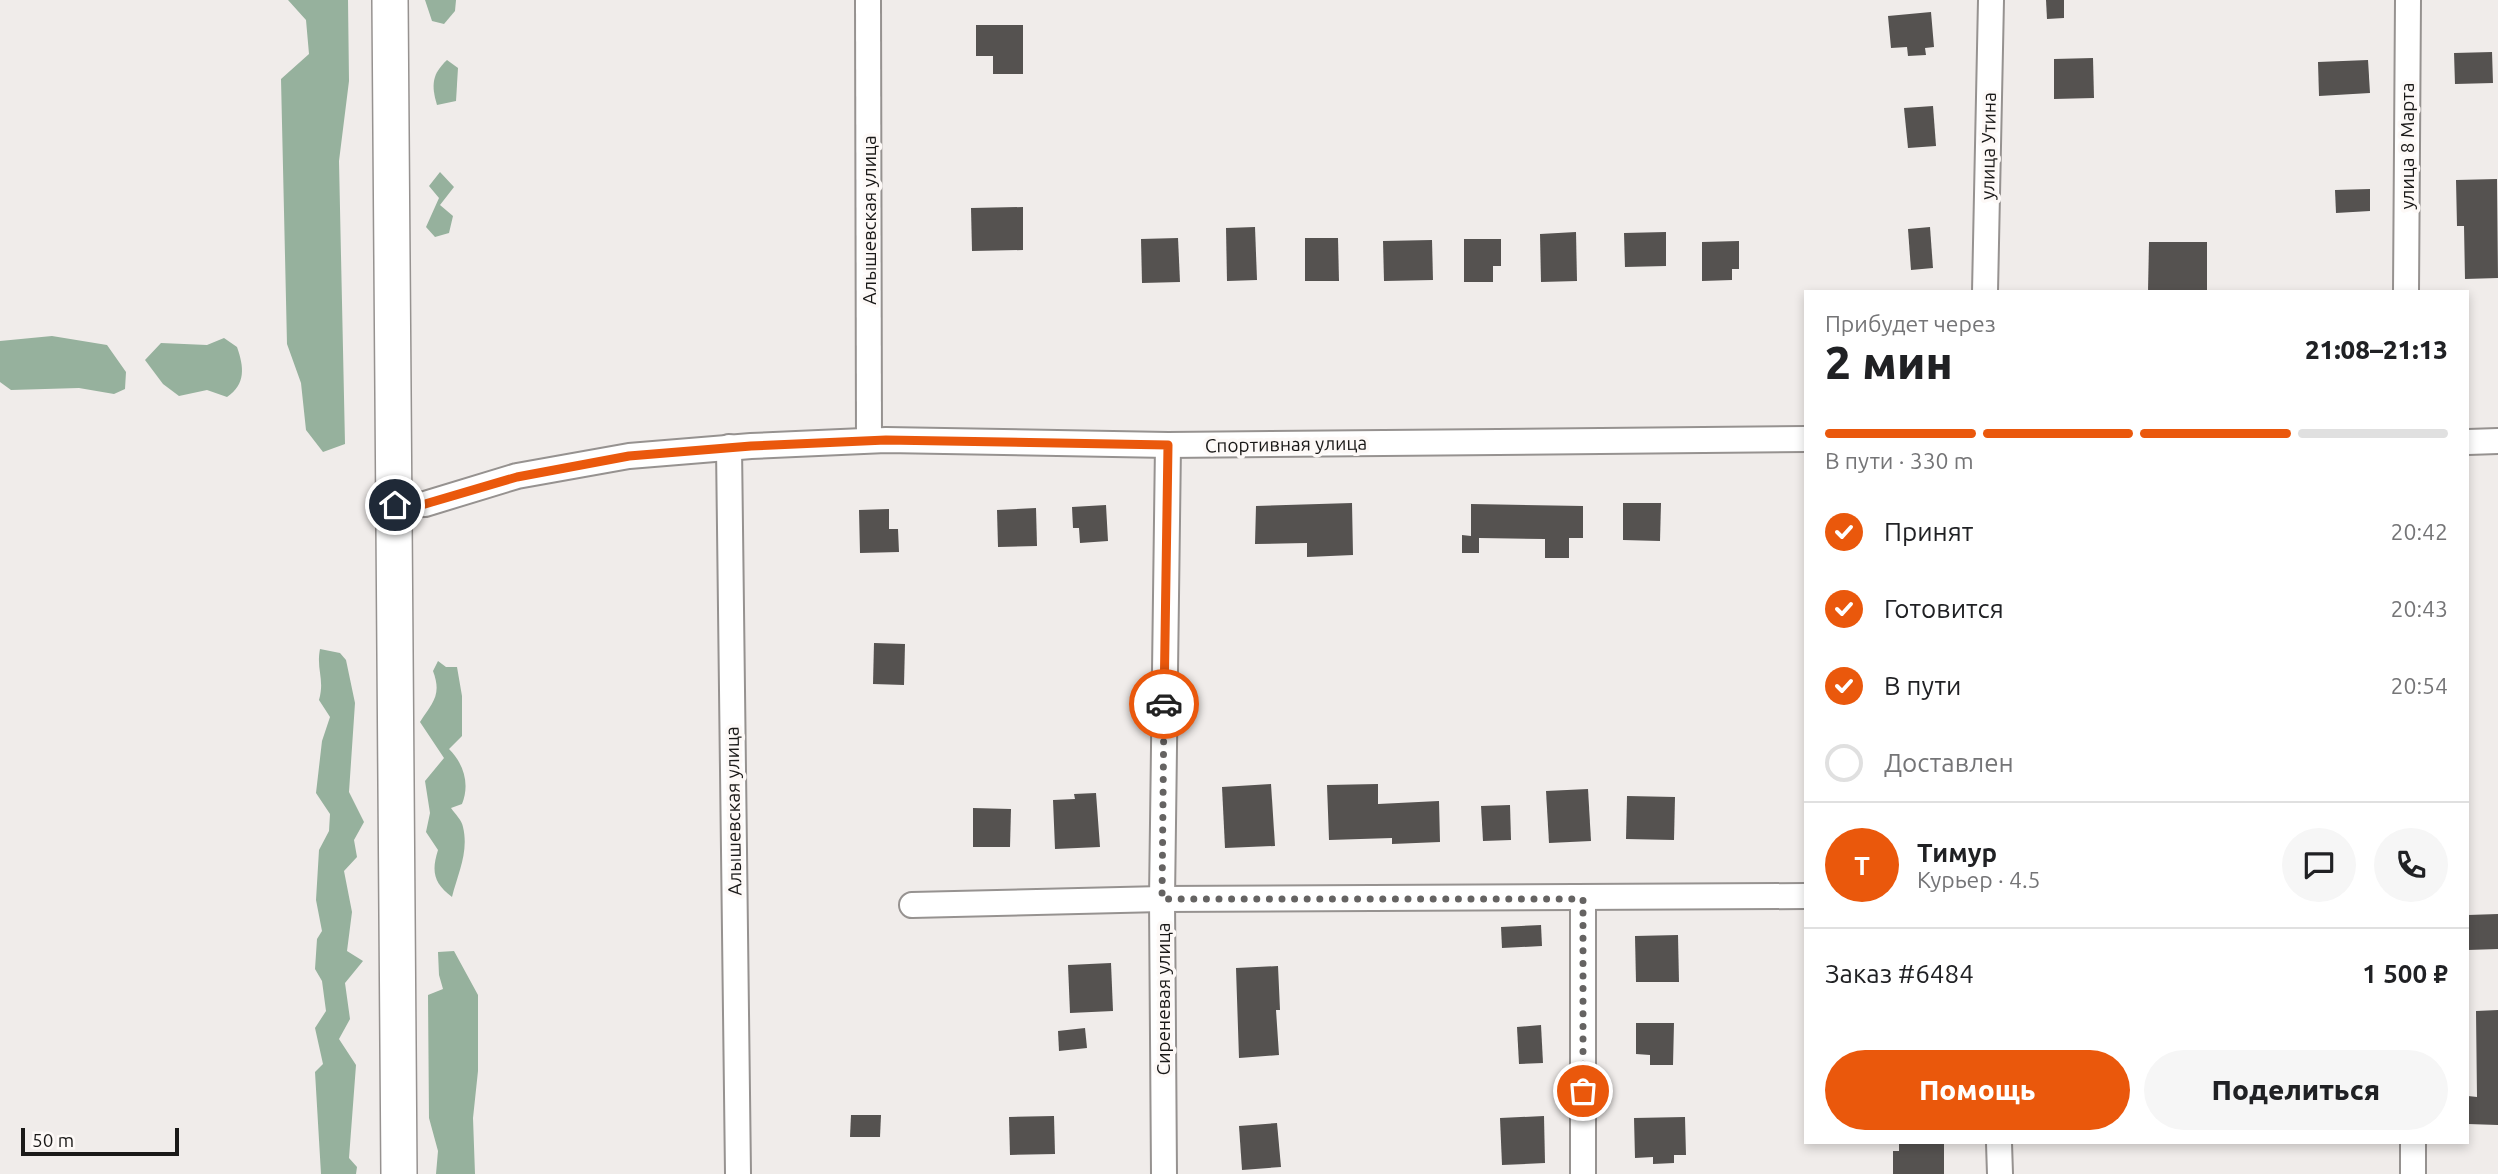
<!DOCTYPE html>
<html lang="ru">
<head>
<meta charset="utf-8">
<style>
	body { margin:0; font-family:Ubuntu,sans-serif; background:#f6f6f6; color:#202124; height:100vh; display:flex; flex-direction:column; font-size:26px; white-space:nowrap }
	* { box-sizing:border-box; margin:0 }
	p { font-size:23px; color:#757577 }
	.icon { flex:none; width:38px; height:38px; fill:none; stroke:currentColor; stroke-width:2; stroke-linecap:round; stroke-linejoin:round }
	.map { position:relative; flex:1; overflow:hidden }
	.details { position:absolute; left:1804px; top:290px; width:665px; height:854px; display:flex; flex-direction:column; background:#fff; border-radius:0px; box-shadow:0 4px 10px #0003 }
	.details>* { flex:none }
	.scale { position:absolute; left:21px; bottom:18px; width:158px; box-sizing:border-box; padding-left:7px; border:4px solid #1a1918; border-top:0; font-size:19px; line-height:24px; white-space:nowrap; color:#1a1918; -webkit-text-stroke:5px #fdf9f7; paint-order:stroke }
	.pin { position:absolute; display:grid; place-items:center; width:60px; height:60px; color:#fff; margin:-30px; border:4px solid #fff; border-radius:50%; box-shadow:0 2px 7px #0007 }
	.courier { position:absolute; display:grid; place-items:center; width:70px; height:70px; margin:-35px; border:5px solid #ea580c; border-radius:50%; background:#fff; color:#222; box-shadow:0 2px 9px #0007 }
	.head em { font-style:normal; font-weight:800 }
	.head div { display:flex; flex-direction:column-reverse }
	.head { display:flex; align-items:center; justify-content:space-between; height:119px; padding:0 21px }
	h1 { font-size:46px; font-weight:800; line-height:52px }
	.bar { display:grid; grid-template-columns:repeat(4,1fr); gap:10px 7px; align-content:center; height:84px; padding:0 21px }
	.bar i { height:9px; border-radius:5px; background:#e0e0e0 }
	.bar .active { background:#ea580c }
	.bar p { grid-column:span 4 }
	.line { display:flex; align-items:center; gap:18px; padding:0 21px; border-top:2px solid #e0e0e0 }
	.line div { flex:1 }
	.round { display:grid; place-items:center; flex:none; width:74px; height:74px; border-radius:37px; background:#f6f6f6 }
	ol { padding:0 21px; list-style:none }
	li { display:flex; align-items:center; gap:21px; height:77px }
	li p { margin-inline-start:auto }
	li .icon { padding:7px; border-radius:50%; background:#ea580c; color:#fff; stroke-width:4 }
	li:last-child { color:#757577 }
	li i { width:38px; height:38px; border:4px solid #e0e0e0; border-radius:50% }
	.action { display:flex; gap:14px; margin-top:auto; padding:14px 21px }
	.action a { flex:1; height:80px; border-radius:42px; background:#ea580c; color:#fff; font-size:28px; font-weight:800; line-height:80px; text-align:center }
	.action a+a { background:#f6f6f6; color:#202124 }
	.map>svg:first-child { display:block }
</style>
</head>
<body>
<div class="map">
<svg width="2498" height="1174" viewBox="0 0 2498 1174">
	<rect width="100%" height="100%" fill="#f0ecea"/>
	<!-- forest -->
	<g fill="#96b19d">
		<polygon points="288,0 348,0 349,81 339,161 345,444 323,452 306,430 301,383 287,344 281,79 309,54 306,20"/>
		<polygon points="425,0 456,0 455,11 444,24 432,21"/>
		<path d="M447,60L458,68L456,101L437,105C431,85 432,74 447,60Z"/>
		<polygon points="440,172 454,187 440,205 453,216 449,233 435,237 426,227 439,198 429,186"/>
		<polygon points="52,336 107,345 126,372 125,389 114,394 79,388 11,390 0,382 0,341"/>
		<path d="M224,338L237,347C244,367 246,384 227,397L207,390L179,396L163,384L145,360L161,343L207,345Z"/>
		<path d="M320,649L340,653L346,660L355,703L349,792L364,822L354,840L357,857L344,871L352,912L347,951L363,961L345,983L350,1019L339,1039L356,1065L349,1158L357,1167L356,1174H321L315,1072L323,1064L315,1028L326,1011L322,981L315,969L317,939L322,931L316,900L319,850L329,831L330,814L316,793L322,741L330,717L319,700C325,679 316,670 320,649Z"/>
		<path d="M438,661L446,667H457L462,696V736L449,749C464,764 470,784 462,804L451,808C455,814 462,820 463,827C469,852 458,873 452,897C434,883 431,872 438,850L426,832L430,813L425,781L444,758L420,722C433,702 442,695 433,671Z"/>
		<polygon points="454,951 478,995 478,1071 473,1118 475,1174 436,1174 438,1151 429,1118 428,995 443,989 439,975 438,952"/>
	</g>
	<!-- building -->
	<g fill="#555250">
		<polygon points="2046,0 2064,0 2064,18 2047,19"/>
		<polygon points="1931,12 1934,47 1925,48 1926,55 1908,56 1907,47 1891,48 1888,16"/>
		<polygon points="976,25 1023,25 1023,74 993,74 993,56 976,56"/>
		<polygon points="2492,52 2493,83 2455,84 2454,53"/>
		<polygon points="2093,58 2094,98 2054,99 2054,59"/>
		<polygon points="2368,60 2370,93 2319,96 2318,62"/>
		<polygon points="1933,106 1936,146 1908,148 1904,108"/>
		<polygon points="2497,179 2498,278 2465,279 2464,226 2457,226 2456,180"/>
		<polygon points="2370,189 2370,211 2336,213 2335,190"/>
		<polygon points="1023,207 1023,250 972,251 971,208"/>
		<polygon points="1255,227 1257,280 1227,281 1226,228"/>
		<polygon points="1930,227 1933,268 1911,270 1908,229"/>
		<polygon points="1576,232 1577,281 1541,282 1540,234"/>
		<polygon points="1666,232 1666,266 1625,267 1624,233"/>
		<polygon points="1178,238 1180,282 1142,283 1141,239"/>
		<polygon points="1305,238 1338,238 1339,281 1305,281"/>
		<polygon points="1464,239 1501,239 1501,266 1493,266 1493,282 1464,282"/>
		<polygon points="1432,240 1433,280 1384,281 1383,241"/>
		<polygon points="1739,241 1739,269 1732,269 1732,280 1702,281 1702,242"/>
		<polygon points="2149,242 2207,242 2207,292 2148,292"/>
		<polygon points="1352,503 1353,555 1307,557 1307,543 1255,544 1256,506"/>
		<polygon points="1623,503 1661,503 1660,541 1623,540"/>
		<polygon points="1471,504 1583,506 1583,538 1569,538 1569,558 1545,558 1545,539 1479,538 1479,553 1462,553 1462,535 1471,536"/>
		<polygon points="1106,505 1108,541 1080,543 1079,528 1073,528 1072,507"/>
		<polygon points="1036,508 1037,546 998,547 997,510"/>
		<polygon points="889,509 889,529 898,529 899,552 860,553 859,510"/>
		<polygon points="874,643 905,644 904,685 873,684"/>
		<polygon points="1271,784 1275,846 1225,848 1222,787"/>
		<polygon points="1378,784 1378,804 1439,801 1440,842 1392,844 1392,838 1329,840 1327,785"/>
		<polygon points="1588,789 1591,841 1549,843 1546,791"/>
		<polygon points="1096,793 1100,847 1055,849 1053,800 1075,799 1074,794"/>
		<polygon points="1627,796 1675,797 1674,840 1626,839"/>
		<polygon points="1510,805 1511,840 1483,841 1481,806"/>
		<polygon points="973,808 1011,809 1010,847 973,847"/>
		<polygon points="2498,914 2498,949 2468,950 2468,915"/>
		<polygon points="1541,925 1542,946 1502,948 1501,927"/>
		<polygon points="1678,935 1679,982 1636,982 1635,936"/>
		<polygon points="1111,963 1113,1011 1070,1013 1068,965"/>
		<polygon points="1278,966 1280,1010 1276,1010 1279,1055 1239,1058 1236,968"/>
		<polygon points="2498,1010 2498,1125 2468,1124 2468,1096 2477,1097 2476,1011"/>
		<polygon points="1636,1023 1674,1023 1673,1065 1650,1065 1650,1055 1636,1054"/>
		<polygon points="1541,1025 1543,1063 1519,1064 1517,1027"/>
		<polygon points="1085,1028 1087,1048 1059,1051 1058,1031"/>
		<polygon points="851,1115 881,1115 880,1137 850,1137"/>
		<polygon points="1054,1116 1055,1154 1010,1155 1009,1117"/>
		<polygon points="1544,1116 1545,1163 1502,1165 1500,1118"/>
		<polygon points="1685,1117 1686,1155 1674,1155 1674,1163 1653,1164 1653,1157 1635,1158 1634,1118"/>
		<polygon points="1277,1123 1281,1167 1242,1170 1239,1126"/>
		<polygon points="1899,1143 1944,1143 1944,1174 1893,1174 1893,1151 1899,1151"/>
	</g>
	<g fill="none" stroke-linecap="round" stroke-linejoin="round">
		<!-- minor casing -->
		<g stroke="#969290" stroke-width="28">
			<g id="minor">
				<polyline points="868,0 869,440"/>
				<polyline points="1985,292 1991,0"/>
				<polyline points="2406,292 2408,0"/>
				<polyline points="2468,442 2498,441"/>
				<polyline points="729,447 738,1174"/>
				<polyline points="395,505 425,504 517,476 629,456 751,446 886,440 1168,445 1806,439"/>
				<polyline points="912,905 1162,899 1806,896"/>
				<polyline points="1999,1143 2000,1174"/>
				<polyline points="2413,1143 2413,1174"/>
				<polyline points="1164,1174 1162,899 1168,445"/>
				<polyline points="1583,1174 1583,899"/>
			</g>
		</g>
		<!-- secondary casing -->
		<g stroke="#969290" stroke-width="38">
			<polyline id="secondary" points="390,0 399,1174"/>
		</g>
		<!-- minor -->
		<use href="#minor" stroke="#fff" stroke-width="24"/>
		<!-- secondary -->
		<use href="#secondary" stroke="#fff" stroke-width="35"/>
	</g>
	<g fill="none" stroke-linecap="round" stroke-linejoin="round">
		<!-- done -->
		<polyline stroke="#656362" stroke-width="7" stroke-dasharray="0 12.6" points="1164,704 1162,899 1583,899 1583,1091"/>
		<!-- route -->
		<polyline stroke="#ea580c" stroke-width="9" points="395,505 425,504 517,477 629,456 751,446 886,440 1168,445 1164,704"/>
	</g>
	<g text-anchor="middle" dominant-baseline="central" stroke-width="7" stroke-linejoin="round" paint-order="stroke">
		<!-- street labels -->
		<g font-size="19" fill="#1a1918" stroke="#fdf9f7">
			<text transform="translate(1988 146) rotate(-89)">улица Утина</text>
			<text transform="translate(2407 146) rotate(-90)">улица 8 Марта</text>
			<text transform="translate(869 220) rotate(-90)">Алышевская улица</text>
			<text transform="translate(1286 444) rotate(-1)">Спортивная улица</text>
			<text transform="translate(733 811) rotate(-91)">Алышевская улица</text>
			<text transform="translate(1163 999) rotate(-90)">Сиреневая улица</text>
		</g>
	</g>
</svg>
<div class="scale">50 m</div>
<div class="pin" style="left:1583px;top:1091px;background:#ea580c"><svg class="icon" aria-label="bag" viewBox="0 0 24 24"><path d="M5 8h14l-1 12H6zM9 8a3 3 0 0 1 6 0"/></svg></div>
<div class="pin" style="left:395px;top:505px;background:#1f2937"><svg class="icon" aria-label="home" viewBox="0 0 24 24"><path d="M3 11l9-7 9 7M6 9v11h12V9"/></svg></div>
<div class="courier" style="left:1164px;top:704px"><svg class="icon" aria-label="car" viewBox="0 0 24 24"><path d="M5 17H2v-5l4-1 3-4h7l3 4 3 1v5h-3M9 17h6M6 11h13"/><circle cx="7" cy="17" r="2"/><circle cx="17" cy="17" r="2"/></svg></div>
<section class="details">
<div class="head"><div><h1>2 мин</h1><p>Прибудет через</p></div><em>21:08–21:13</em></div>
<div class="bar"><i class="active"></i><i class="active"></i><i class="active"></i><i></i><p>В пути · 330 m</p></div>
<ol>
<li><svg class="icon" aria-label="check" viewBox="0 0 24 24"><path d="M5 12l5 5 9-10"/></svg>Принят<p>20:42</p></li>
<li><svg class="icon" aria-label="check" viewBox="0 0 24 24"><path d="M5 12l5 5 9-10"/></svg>Готовится<p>20:43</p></li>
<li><svg class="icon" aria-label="check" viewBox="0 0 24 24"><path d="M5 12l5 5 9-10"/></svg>В пути<p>20:54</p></li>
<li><i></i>Доставлен</li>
</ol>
<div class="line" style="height:126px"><b class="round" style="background:#ea580c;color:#fff">Т</b><div><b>Тимур</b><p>Курьер · 4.5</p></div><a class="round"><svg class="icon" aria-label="chat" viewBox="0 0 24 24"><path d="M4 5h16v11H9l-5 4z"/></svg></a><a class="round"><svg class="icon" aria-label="phone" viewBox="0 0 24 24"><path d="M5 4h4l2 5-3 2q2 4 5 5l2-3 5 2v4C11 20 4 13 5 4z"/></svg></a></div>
<div class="line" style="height:91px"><div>Заказ #6484</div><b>1 500 ₽</b></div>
<div class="action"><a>Помощь</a><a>Поделиться</a></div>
</section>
</div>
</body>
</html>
